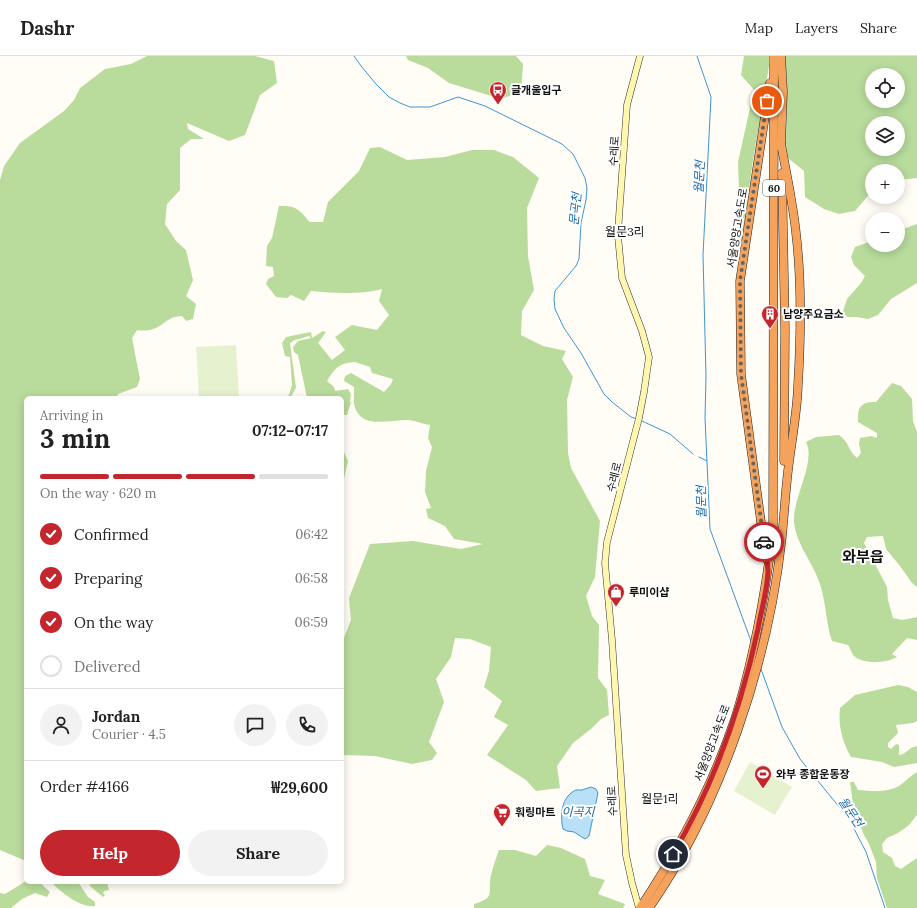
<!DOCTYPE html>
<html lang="en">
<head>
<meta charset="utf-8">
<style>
	body { margin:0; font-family:Lora,"Noto Sans KR",serif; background:#f2f2f2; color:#222; height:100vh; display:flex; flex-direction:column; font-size:15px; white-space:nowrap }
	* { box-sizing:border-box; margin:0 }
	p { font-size:13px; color:#767676 }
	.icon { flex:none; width:22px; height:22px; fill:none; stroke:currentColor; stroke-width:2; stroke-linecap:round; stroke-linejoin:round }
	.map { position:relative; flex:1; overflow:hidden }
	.side { position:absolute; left:24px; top:340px; width:320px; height:488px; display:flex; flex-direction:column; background:#fff; border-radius:6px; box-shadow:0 2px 10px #0003 }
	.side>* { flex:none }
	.controls { position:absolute; left:865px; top:12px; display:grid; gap:8px }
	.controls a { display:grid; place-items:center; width:40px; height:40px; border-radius:50%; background:#fff; box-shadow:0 2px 10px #0003; font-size:20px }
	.pin { position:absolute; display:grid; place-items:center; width:34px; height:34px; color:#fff; margin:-17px; border:2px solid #fff; border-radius:50%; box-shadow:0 1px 4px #0007 }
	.courier { position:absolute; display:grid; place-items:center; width:40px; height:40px; margin:-20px; border:3px solid #c4262e; border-radius:50%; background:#fff; color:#222; box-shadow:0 1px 5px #0007 }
	.head em { font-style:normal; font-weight:700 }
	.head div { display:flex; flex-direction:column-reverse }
	.head { display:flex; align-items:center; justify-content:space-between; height:68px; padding:0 16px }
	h1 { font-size:26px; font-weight:700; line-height:30px }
	.bar { display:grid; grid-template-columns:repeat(4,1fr); gap:6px 4px; align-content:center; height:48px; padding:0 16px }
	.bar i { height:5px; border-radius:3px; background:#e0e0e0 }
	.bar .selected { background:#c4262e }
	.bar p { grid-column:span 4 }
	.line { display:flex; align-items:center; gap:10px; padding:0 16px; border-top:1px solid #e0e0e0 }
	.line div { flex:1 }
	.round { display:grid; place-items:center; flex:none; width:42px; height:42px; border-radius:21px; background:#f2f2f2 }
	ol { padding:0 16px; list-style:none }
	li { display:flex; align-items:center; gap:12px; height:44px }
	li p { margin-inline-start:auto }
	li .icon { padding:4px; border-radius:50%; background:#c4262e; color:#fff; stroke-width:4 }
	li:last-child { color:#767676 }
	li i { width:22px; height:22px; border:2px solid #e0e0e0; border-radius:50% }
	.action { display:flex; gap:8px; margin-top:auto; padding:8px 16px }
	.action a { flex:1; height:46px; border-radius:24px; background:#c4262e; color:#fff; font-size:16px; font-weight:700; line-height:46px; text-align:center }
	.action a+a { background:#f2f2f2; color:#222 }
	header { display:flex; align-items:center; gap:24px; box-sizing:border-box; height:56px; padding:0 20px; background:#fff; border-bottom:1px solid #e0e0e0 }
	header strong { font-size:19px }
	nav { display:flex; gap:22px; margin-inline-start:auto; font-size:14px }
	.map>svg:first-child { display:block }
</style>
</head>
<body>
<header>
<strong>Dashr</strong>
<nav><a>Map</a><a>Layers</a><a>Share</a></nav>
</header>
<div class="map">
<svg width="917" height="852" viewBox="0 0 917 852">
	<rect width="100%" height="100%" fill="#fffdf5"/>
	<!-- forest -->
	<g fill="#b9dc9c" fill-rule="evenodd">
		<path d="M147,0H255L274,5L277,27L260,39L245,79L229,85L187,67L188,73L204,83H191L180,92V134L167,148L165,168L176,185L186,194L193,224L186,240L196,248L193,263L186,265L182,260C163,260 162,278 137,274L132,282L140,323L137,331L118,338L116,342H26V805L0,794V124L4,110L20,87L64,55L74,44L80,32L105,13L131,8Z"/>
		<polygon points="406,0 516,0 523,8 521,36 501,43 449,27 428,12 408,4"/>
		<polygon points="744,0 769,0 769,10 753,104 741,189 738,106 754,34 741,19"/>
		<path d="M785,0H917V122L898,124V115H872V135L855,155L839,158L824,153L805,141L804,115L788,102L786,89L787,29ZM872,19H898V45H872ZM872,67H898V93H872Z"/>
		<path d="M380,91L407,104L445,101L472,94H494L513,101L539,122L527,152L528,200L534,234L522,255L521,279L543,290L566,295L562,303L573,321L567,344L568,397L571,412L600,465L595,521L586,540L592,560L599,569L598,622L607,634L609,659L601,663L591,673L573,687L557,710L560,732L536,735L526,724L487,699L508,669L494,661L502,645L484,631L489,615L491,591L470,583L455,582L451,601L436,623L444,646L429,686L437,697L432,704L412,708L375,700L342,699V587L351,564L349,542L370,488L413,485L461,493L483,488L454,483L445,470L428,462L426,453L431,452L425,436L426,415L432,391L428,382L430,369C423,368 416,365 409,364C390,363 360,375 354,348L351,346L347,359H342V342H307L298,299L294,296L293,291L298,285L311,282L309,280L295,284L290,287L296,332L290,342H284L289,339L292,329L290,301L285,300L282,287L286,281L311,276L312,282L323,275L326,276L318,287L332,304L345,294L335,281L352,269L377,274L389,259L379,245L382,233C358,239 335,237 311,235L304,245L291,239L287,242L276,241L266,228L268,223L274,220L273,211L266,210L267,190L272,182L279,150C297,149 299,154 310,166H323L328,146L359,115L370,92ZM355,306L370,311L372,317L393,323L391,328L384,336L351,317L345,320L344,325L354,331V348L350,346L351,338L348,333L335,335L334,331L327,325C335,312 339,307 355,306Z"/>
		<polygon points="917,168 917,227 891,243 878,259 868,263 857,261 847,261 843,255 847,243 861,227 865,220 854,209 851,201 855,191 872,185 872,189 898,189 898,175"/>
		<path d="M892,327L901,330L912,343L913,365L917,376V531L912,527L900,510L886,493L883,480L867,481L864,487L887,531L888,544L893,562L902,564L917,561V584L907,582L892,598L897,601C887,607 864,609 854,600C852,598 850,592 848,589L832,585C826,568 826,546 820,528C813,506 794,486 794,463C794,440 816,405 806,386L816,381L839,379C850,387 848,395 857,402L861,397L859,388L860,382L871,380L877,382V377L858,366C857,351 861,345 876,346Z"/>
		<polygon points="342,392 348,405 343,427 342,428"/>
		<path d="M898,629L908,631L917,636V665L913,667L896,669L898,677L888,687V691L891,693L896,688L899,689V699C907,698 907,692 917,690V707L894,711L882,706L851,701C842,686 838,668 840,652L855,639Z"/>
		<path d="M917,716V759L908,770L898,777L887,782L882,788L883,796L892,802L895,810L901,813L917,802V852H887L877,822L876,806L869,788L863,777L853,748L850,726H854L858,734C872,735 886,737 899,730C905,726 910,720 917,716Z"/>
		<path d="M547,789L561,792L585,803L590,820L605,824L598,838L625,848L623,852H474V848C497,841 487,837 491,819C493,811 496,802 499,794H515L536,800Z"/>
		<polygon points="26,825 39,826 50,836 47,841 35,837 22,843 11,852 0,852 0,837 5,838"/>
		<path d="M51,826H78L88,841L95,846V850C80,852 61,836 51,826Z"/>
		<polygon points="90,826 107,826 109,834 104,835 103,837 105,839 103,841 90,830"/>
	</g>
	<!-- pitch -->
	<g fill="#e6f2cf">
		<polygon points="236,289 239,342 199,342 196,291"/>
		<polygon points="750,706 792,731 775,759 734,735"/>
	</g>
	<!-- water -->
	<path fill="#b9e0f7" stroke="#3f96cf" d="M591,731L596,733L598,737L589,780L585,783L574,776L567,775L563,773C560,759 561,741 576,734C578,734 580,734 582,734C585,733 588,732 591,731Z"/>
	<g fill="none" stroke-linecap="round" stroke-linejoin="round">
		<!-- stream -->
		<g stroke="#3f96cf" stroke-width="1">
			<polyline points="354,0 361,10 376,28 389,41 400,47 410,51 430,51 458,41 485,50 562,88 573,98 585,122 587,132 586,144 581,167 579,203 576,210 555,235 554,243 555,253 564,272 581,297 604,338 612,346 631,361 637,363"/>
			<polyline points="697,0 711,41 703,199 706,321 705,362 710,473 751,585"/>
			<polyline points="642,365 670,378 693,398"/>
			<polyline points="699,401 707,405"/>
			<polyline points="761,613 782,671 800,703 849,763 866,796 885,852"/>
		</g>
		<!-- secondary casing -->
		<g stroke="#333" stroke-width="7">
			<polyline id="secondary" points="639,852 632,827 626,799 612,584 605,507 607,486 639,362 644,336 649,301 642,275 622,222 618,180 619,161 627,49 640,0"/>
		</g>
		<!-- motorway casing -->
		<g stroke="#222" stroke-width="9">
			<g id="motorway">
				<polyline points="781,0 783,35 781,91"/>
				<polyline points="782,117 785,273 784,405"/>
				<polyline points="766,503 741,318 740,225 770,27"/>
				<path d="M640,852C678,795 713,728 735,663C754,602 765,539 773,476L774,0"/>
				<path d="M649,852C721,749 769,605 782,480C784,461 785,443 787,424C790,392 797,361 798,329C801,279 802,227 796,177C793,147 786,117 781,87"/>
			</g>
		</g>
		<!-- secondary -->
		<use href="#secondary" stroke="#fff6b0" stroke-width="6"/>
		<!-- motorway -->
		<use href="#motorway" stroke="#f5a25d" stroke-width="8"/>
	</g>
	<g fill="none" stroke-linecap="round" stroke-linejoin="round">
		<!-- done -->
		<polyline stroke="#646461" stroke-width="4" stroke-dasharray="0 7.2" points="764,486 741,318 740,225 767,45"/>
		<!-- route -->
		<path stroke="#c4262e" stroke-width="5" d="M673,798C714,729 741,652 758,573C761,555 767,536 768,516C768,507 765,496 764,486"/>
	</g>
	<!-- icons -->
	<defs>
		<g id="bus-pin" transform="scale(0.9)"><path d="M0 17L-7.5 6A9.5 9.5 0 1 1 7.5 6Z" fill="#c4262e" stroke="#fff"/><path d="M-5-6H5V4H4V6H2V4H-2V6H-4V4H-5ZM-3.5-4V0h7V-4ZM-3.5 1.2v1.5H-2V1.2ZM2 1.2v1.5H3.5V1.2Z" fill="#fff"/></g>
		<g id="building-pin" transform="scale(0.9)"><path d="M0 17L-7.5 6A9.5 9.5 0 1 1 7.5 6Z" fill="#c4262e" stroke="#fff"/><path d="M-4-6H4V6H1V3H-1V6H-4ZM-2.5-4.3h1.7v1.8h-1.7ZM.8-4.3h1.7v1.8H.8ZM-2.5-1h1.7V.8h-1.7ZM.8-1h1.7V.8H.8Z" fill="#fff"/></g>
		<g id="shop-pin" transform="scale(0.9)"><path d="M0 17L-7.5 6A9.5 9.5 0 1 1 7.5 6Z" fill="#c4262e" stroke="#fff"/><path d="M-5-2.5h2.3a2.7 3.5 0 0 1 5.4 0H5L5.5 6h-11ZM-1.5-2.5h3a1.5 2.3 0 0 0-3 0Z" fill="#fff"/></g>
		<g id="stadium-pin" transform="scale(0.9)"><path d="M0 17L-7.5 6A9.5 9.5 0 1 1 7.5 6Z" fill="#c4262e" stroke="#fff"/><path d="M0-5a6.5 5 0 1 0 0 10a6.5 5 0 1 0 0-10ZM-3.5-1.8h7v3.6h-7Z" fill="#fff"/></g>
		<g id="supermarket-pin" transform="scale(0.9)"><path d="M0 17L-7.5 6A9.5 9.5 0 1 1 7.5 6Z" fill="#c4262e" stroke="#fff"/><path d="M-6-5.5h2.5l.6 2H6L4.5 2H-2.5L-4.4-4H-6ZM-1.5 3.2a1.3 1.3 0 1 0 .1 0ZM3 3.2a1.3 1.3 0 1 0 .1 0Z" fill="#fff"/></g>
	</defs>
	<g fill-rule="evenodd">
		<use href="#bus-pin" x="498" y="34"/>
		<use href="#building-pin" x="770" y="258"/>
		<use href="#shop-pin" x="616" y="536"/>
		<use href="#stadium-pin" x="763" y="718"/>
		<use href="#supermarket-pin" x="502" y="756"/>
	</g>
	<g text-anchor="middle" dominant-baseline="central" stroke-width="4" stroke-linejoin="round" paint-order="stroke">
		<!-- shield labels -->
		<rect fill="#fff" stroke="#585858" stroke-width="1" x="763" y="124" width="22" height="16" rx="3"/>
		<g font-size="10" font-weight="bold" fill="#111">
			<text x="774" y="132">60</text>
		</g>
		<!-- poi labels -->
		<g font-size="11" font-weight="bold" fill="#111" stroke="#fff" text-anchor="start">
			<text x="511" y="34">글개울입구</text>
			<text x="783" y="258">남양주요금소</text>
			<text x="629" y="536">루미이샵</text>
			<text x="776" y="718">와부 종합운동장</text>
			<text x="515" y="756">훠링마트</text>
		</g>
		<!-- street labels -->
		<g font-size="11" fill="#111" stroke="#fff">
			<text transform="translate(614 95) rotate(-86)">수레로</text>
			<text transform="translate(737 172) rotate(-81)">서울양양고속도로</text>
			<text transform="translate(614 421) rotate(-76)">수레로</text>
			<text transform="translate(712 687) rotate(-69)">서울양양고속도로</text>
			<text transform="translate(612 745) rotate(-93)">수레로</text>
		</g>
		<!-- water labels -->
		<g font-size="12" font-style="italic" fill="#1768a6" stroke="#fff">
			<text transform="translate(699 121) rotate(-87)">월문천</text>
			<text transform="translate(575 153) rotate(-84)">문곡천</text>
			<text transform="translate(701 446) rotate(-91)">월문천</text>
			<text x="578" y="755">이곡지</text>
			<text transform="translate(851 756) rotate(56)">월문천</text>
		</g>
		<!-- neighbourhood labels -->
		<g font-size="12" fill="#111" stroke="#fff">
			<text x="625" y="175">월문3리</text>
			<text x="660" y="742">월문1리</text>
		</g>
		<!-- district labels -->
		<g font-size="15" font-weight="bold" fill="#111" stroke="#fff">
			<text x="863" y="500">와부읍</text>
		</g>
	</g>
</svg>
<div class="controls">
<a><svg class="icon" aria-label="locate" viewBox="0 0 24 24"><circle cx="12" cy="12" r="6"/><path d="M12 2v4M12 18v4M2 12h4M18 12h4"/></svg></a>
<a><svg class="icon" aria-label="layers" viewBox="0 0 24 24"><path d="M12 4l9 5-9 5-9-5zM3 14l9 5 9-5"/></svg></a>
<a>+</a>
<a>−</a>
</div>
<div class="pin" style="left:767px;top:45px;background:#ea580c"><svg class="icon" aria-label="bag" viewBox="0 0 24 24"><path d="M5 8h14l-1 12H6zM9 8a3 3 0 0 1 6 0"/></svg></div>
<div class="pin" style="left:673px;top:798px;background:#1f2937"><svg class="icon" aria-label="home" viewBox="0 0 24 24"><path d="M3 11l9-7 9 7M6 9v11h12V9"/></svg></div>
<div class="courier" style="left:764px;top:486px"><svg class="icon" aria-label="car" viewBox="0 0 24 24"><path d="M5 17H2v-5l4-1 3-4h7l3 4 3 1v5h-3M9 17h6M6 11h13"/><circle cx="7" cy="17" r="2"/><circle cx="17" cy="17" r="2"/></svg></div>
<section class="side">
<div class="head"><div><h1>3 min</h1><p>Arriving in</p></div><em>07:12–07:17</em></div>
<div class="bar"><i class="selected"></i><i class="selected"></i><i class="selected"></i><i></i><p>On the way · 620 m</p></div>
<ol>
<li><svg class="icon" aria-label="check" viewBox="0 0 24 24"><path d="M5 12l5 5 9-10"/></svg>Confirmed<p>06:42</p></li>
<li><svg class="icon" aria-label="check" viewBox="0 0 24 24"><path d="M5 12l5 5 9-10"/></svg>Preparing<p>06:58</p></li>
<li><svg class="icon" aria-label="check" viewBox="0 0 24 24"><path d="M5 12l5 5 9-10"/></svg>On the way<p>06:59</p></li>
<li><i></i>Delivered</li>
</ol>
<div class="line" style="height:72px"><a class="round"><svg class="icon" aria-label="person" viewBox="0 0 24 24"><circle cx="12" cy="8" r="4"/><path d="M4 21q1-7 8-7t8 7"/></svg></a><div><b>Jordan</b><p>Courier · 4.5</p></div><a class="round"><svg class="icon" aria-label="chat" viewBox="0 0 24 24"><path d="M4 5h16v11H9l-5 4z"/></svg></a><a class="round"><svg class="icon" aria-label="phone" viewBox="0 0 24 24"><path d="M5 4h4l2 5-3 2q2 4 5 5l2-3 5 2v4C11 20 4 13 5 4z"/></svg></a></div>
<div class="line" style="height:52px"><div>Order #4166</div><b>₩29,600</b></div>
<div class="action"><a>Help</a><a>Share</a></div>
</section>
</div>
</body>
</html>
